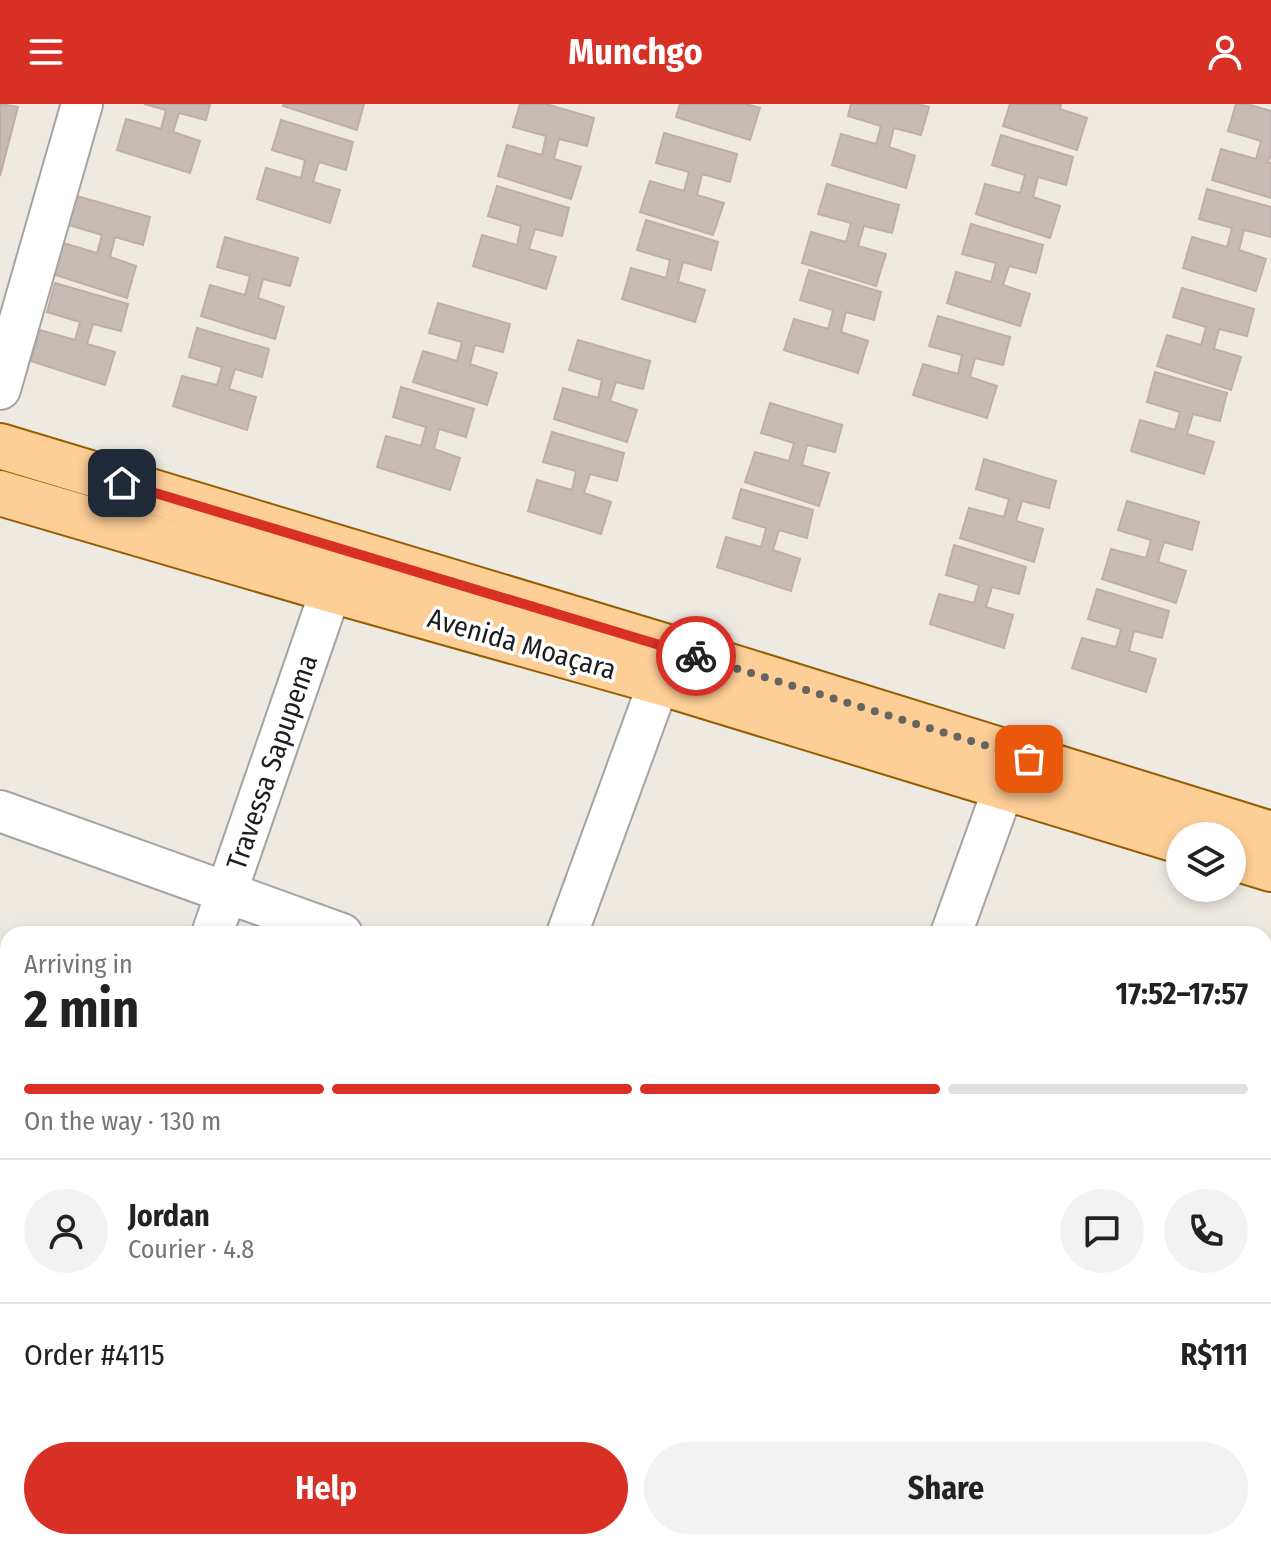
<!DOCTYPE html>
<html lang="en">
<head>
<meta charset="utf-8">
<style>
	body { margin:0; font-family:"Fira Sans Condensed",sans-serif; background:#f2f2f2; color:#222; height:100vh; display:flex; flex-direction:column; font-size:30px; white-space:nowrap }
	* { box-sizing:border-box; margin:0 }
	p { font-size:26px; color:#767676 }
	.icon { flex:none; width:44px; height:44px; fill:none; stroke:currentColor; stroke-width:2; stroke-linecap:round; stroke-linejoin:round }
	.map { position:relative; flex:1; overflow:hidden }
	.panel { position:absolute; left:0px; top:822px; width:1272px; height:624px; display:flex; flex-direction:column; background:#fff; border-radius:24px 24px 0 0; box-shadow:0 4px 12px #0003 }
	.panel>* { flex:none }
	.tools { position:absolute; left:1166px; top:718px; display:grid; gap:16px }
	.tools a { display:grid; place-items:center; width:80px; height:80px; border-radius:50%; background:#fff; box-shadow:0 4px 12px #0003; font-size:40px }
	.pin { position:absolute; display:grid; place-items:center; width:68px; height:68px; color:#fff; margin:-34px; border-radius:16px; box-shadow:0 4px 12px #0006 }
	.courier { position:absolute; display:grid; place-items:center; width:80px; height:80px; margin:-40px; border:6px solid #d93025; border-radius:50%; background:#fff; color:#222; box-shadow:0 2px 10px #0007 }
	.headline em { font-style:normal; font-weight:700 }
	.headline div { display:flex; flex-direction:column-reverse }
	.headline { display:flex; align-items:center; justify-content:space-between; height:136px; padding:0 24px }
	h1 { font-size:52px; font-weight:700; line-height:60px }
	.bar { display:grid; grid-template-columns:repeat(4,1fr); gap:12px 8px; align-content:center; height:96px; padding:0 24px }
	.bar i { height:10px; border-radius:6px; background:#e0e0e0 }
	.bar .on { background:#d93025 }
	.bar p { grid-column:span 4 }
	.line { display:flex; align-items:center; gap:20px; padding:0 24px; border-top:2px solid #e0e0e0 }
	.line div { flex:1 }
	.round { display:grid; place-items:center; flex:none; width:84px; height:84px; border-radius:42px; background:#f2f2f2 }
	.action { display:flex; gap:16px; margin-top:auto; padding:16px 24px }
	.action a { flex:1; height:92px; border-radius:48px; background:#d93025; color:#fff; font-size:32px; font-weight:700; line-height:92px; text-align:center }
	.action a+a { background:#f2f2f2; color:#222 }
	header { display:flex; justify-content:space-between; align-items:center; height:104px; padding:0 24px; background:#d93025; color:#fff; font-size:36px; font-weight:700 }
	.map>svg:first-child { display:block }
</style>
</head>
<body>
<header><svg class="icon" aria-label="menu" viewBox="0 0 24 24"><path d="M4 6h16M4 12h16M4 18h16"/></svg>Munchgo<svg class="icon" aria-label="person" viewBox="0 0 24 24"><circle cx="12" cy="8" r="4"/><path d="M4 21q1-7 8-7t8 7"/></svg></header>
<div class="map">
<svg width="1271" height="1446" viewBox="0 0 1271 1446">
	<rect width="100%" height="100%" fill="#eeeae2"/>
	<!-- building -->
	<g fill="#c6bcb5" stroke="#c0afa4" stroke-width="2">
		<polygon points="0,0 18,3 0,72"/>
		<polygon points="144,0 210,0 206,16 179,9 173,28 200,37 190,69 117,46 126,15 161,25 166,6"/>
		<polygon points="284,0 364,0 357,26 283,2"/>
		<polygon points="520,0 546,0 594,14 587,42 559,35 554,55 581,63 571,95 498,72 507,41 542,51 546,32 513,23"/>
		<polygon points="680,0 746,0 760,4 750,36 676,13"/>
		<polygon points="851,0 918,0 929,3 921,31 894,24 889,43 915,52 906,84 832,61 841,30 876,40 881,22 848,12"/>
		<polygon points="1010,0 1061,0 1060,5 1087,14 1077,46 1003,22"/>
		<polygon points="1236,0 1247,0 1271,7 1271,50 1268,59 1271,59 1271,94 1212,76 1221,45 1256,55 1261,37 1228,27"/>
		<polygon points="281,16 353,38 346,66 319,58 313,78 340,86 330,119 257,95 266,64 301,74 305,56 272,46"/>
		<polygon points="664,29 737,50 730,78 702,70 697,91 724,99 713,131 640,108 650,77 684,87 689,68 656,59"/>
		<polygon points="1001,31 1073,53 1066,81 1038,73 1033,93 1060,102 1050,134 976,110 985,80 1020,89 1025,71 992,61"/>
		<polygon points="827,80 899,101 892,129 864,122 858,142 886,150 876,182 802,159 811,128 846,138 851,119 818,110"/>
		<polygon points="497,82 569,104 562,132 535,125 529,145 556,153 546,185 473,162 482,131 517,141 521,122 488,112"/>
		<polygon points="1207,85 1271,103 1271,133 1244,126 1239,146 1266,155 1256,187 1183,164 1192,133 1227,143 1232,124 1199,115"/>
		<polygon points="77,92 150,113 143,141 115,133 110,153 136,162 127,194 53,170 63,139 97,149 102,131 69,121"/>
		<polygon points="646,116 718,138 711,166 683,158 678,178 705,186 695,218 622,195 631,164 666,174 670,156 637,146"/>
		<polygon points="971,120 1043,141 1036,169 1009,162 1003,181 1030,190 1020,222 947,199 956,168 991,178 996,159 962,150"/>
		<polygon points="225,133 298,154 290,182 263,175 258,194 284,203 275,235 201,212 210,181 245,191 250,172 217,163"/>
		<polygon points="809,166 881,188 874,216 846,208 841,228 868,237 858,269 784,246 794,215 828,225 833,206 800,196"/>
		<polygon points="55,179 128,200 121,227 93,220 87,240 115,248 105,281 31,257 40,226 75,236 80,218 47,208"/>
		<polygon points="1182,184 1254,205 1247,232 1219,225 1214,245 1241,253 1231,286 1157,262 1167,231 1201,241 1206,223 1173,213"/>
		<polygon points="438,199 510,220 503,248 475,241 470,260 497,269 487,301 413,278 423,247 457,257 462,238 429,229"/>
		<polygon points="938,212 1010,233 1003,261 975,254 970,273 997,282 987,314 913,291 923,260 958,270 962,251 929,242"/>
		<polygon points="197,224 269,245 262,273 235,265 229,285 256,293 247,326 173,302 182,272 217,281 222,263 189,253"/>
		<polygon points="578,236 650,257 643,285 616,278 610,297 637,306 627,338 554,315 563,284 598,294 602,276 569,266"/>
		<polygon points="1155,268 1227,289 1220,317 1193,310 1187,330 1214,338 1204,370 1131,347 1140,316 1175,326 1180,308 1147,298"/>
		<polygon points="401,283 474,305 466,333 439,325 434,345 460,354 450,386 377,363 386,332 421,342 426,323 393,313"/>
		<polygon points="770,299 842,321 835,348 807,341 802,361 829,369 819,402 745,378 755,348 789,357 794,339 761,329"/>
		<polygon points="552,328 624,349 617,377 590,370 584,389 611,398 601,430 528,407 537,376 572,386 576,367 543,358"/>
		<polygon points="984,355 1056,377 1049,404 1022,397 1016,417 1043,425 1034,458 960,434 969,404 1004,413 1009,395 976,385"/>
		<polygon points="741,385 813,406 807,434 779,426 773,446 800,455 791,487 717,463 726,433 761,443 766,424 733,414"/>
		<polygon points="1127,397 1199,418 1192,446 1164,438 1158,458 1186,467 1176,499 1102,475 1111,445 1146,454 1151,436 1118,426"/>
		<polygon points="954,441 1026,463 1019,490 992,483 986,503 1013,511 1004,544 930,520 939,490 974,499 979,481 946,471"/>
		<polygon points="1097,485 1169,507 1162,534 1134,527 1129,547 1156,555 1146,588 1072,564 1082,534 1116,543 1121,525 1088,515"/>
	</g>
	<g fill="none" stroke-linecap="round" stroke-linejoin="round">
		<!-- minor casing -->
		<g stroke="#a4a4a4" stroke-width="44">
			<g id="minor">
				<polyline points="0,285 82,0"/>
				<polyline points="0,707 342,830"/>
				<polyline points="212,830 331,486"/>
				<polyline points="567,830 670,548"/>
				<polyline points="951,830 1004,683"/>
				<polyline points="1264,1030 1271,1008"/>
				<polyline points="0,1106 8,1108"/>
				<polyline points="0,1420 8,1398"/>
				<polyline points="1137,1438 1164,1446"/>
				<polyline points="385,1446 387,1438"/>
				<polyline points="764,1446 766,1438"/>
			</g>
		</g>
		<!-- major casing -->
		<g stroke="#955f00" stroke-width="48">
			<g id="major">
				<polyline points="0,342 671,544 1271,730"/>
				<polyline points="0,389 331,486 659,578 1180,737"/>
				<polyline points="1232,753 1271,765"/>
			</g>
		</g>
		<!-- minor -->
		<use href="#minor" stroke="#fff" stroke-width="40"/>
		<!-- major -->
		<use href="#major" stroke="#fece97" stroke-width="44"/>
	</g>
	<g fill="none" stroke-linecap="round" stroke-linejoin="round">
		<!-- done -->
		<polyline stroke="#666562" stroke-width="8" stroke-dasharray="0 14.4" points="696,552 1029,655"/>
		<!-- route -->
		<polyline stroke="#d93025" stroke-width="10" points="122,379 696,552"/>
	</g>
	<g text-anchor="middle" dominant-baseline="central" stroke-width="7" stroke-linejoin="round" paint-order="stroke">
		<!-- street labels -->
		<g font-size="28" fill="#1d1d1d" stroke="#fff">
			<text transform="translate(522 540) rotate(16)">Avenida Moaçara</text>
			<text transform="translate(272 658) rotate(-71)">Travessa Sapupema</text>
		</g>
	</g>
</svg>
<div class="tools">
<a><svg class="icon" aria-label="layers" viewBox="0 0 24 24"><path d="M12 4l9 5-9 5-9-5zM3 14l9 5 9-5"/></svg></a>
</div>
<div class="pin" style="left:1029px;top:655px;background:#ea580c"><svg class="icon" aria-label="bag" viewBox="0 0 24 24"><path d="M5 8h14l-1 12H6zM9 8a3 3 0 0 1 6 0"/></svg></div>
<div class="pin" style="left:122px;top:379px;background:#1f2937"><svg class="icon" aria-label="home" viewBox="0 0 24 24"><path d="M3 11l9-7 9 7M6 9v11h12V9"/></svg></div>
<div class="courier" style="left:696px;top:552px"><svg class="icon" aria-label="bike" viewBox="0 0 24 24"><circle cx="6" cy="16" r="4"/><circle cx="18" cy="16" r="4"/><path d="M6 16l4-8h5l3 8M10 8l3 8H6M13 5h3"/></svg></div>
<section class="panel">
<div class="headline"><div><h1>2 min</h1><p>Arriving in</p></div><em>17:52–17:57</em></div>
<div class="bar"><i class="on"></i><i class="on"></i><i class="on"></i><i></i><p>On the way · 130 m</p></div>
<div class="line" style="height:144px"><a class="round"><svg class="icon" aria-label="person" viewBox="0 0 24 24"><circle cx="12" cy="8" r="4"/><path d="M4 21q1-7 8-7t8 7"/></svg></a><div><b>Jordan</b><p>Courier · 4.8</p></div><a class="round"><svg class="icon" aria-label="chat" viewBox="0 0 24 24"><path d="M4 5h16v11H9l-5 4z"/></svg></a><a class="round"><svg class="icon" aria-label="phone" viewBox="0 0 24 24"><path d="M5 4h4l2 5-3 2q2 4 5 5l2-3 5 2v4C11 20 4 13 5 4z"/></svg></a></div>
<div class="line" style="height:104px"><div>Order #4115</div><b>R$111</b></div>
<div class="action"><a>Help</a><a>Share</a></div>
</section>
</div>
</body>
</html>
